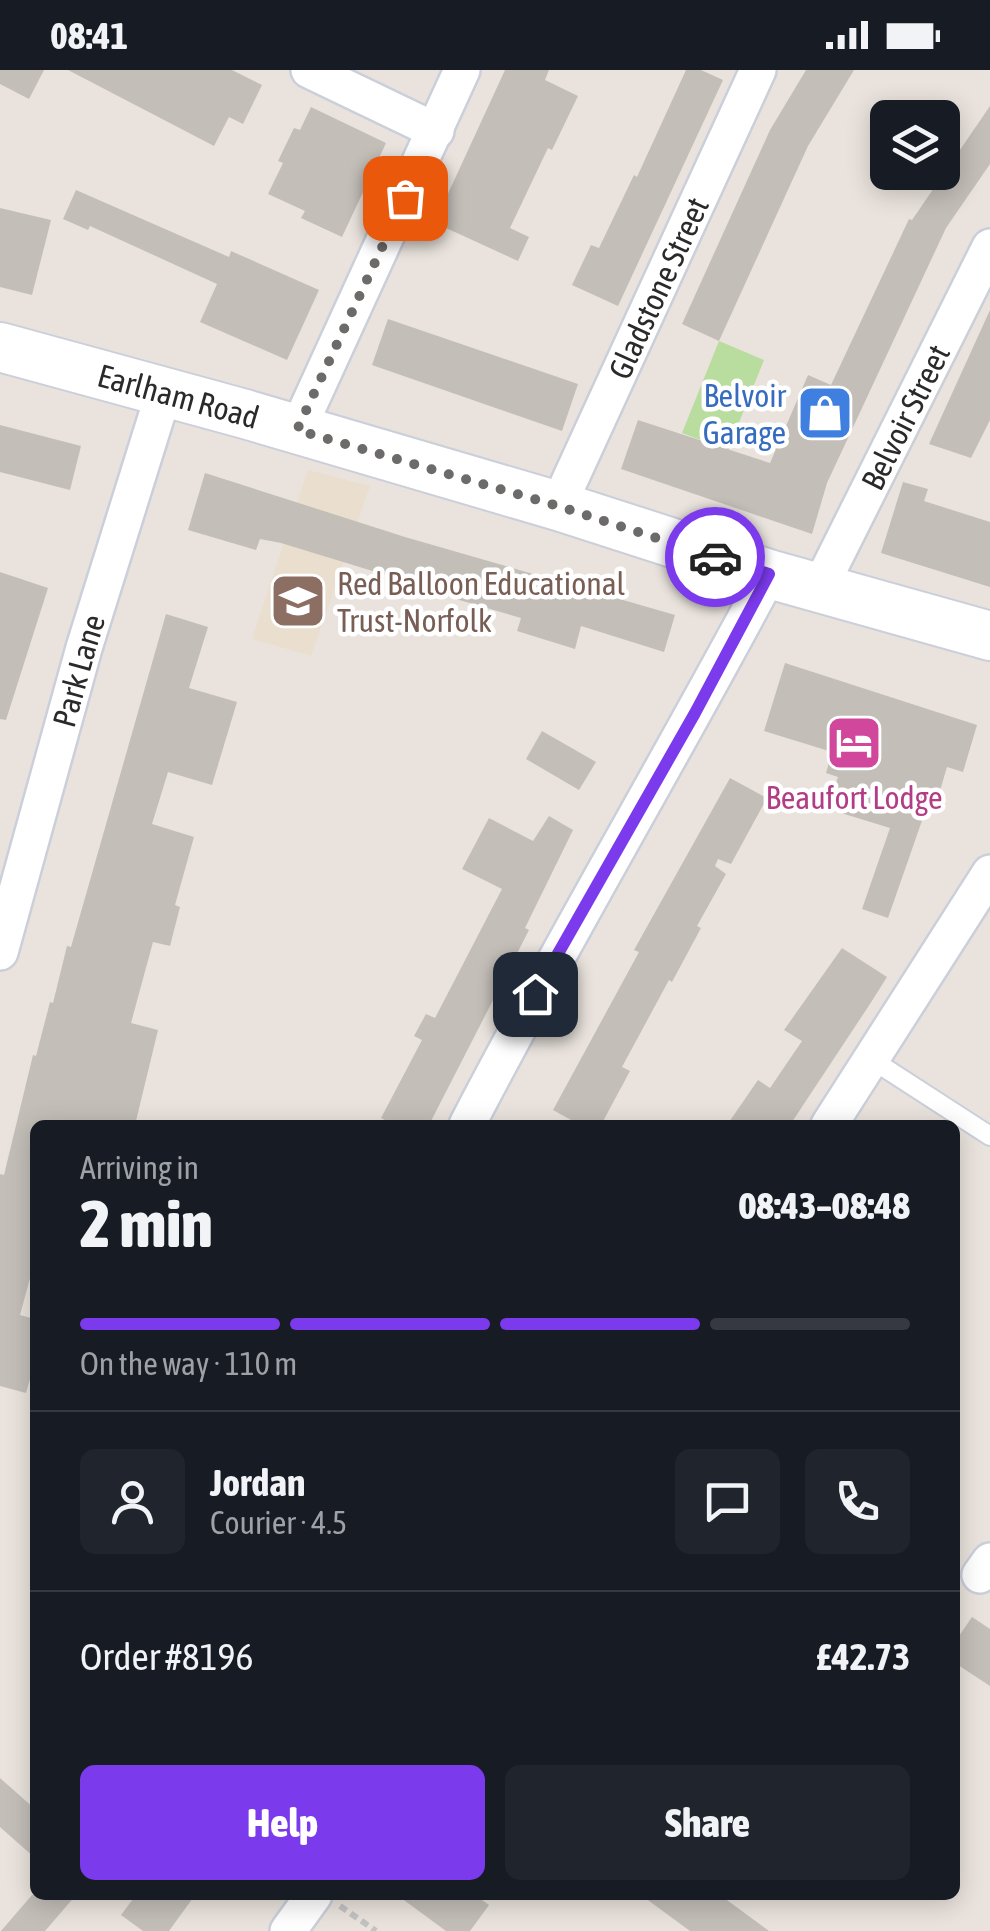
<!DOCTYPE html>
<html lang="en">
<head>
<meta charset="utf-8">
<style>
	body { margin:0; font-family:"Asap Condensed",sans-serif; background:#20242c; color:#f1f3f6; height:100vh; display:flex; flex-direction:column; font-size:38px; white-space:nowrap }
	* { box-sizing:border-box; margin:0 }
	p { font-size:32px; color:#9ea1a6 }
	.icon { flex:none; width:55px; height:55px; fill:none; stroke:currentColor; stroke-width:2; stroke-linecap:round; stroke-linejoin:round }
	.map { position:relative; flex:1; overflow:hidden }
	.drawer { position:absolute; left:30px; top:1050px; width:930px; height:780px; display:flex; flex-direction:column; background:#171b24; border-radius:15px; box-shadow:0 5px 25px #0003 }
	.drawer>* { flex:none }
	.tools { position:absolute; left:870px; top:30px; display:grid; gap:20px }
	.tools a { display:grid; place-items:center; width:90px; height:90px; border-radius:15px; background:#171b24; box-shadow:0 5px 25px #0003; font-size:50px }
	.pin { position:absolute; display:grid; place-items:center; width:85px; height:85px; color:#fff; margin:-42px; border-radius:20px; box-shadow:0 5px 15px #0006 }
	.courier { position:absolute; display:grid; place-items:center; width:100px; height:100px; margin:-50px; border:8px solid #7c3aed; border-radius:50%; background:#fff; color:#222; box-shadow:0 2px 12px #0007 }
	.summary em { font-style:normal; font-weight:800 }
	.summary div { display:flex; flex-direction:column-reverse }
	.summary { display:flex; align-items:center; justify-content:space-between; height:170px; padding:0 50px }
	h1 { font-size:65px; font-weight:800; line-height:75px }
	.bar { display:grid; grid-template-columns:repeat(4,1fr); gap:15px 10px; align-content:center; height:120px; padding:0 50px }
	.bar i { height:12px; border-radius:8px; background:#363941 }
	.bar .selected { background:#7c3aed }
	.bar p { grid-column:span 4 }
	.line { display:flex; align-items:center; gap:25px; padding:0 50px; border-top:2px solid #363941 }
	.line div { flex:1 }
	.round { display:grid; place-items:center; flex:none; width:105px; height:105px; border-radius:15px; background:#20242c }
	.primary-button { display:flex; gap:20px; margin-top:auto; padding:20px 50px }
	.primary-button a { flex:1; height:115px; border-radius:15px; background:#7c3aed; color:#fff; font-size:40px; font-weight:800; line-height:115px; text-align:center }
	.primary-button a+a { background:#20242c; color:#f1f3f6 }
	.status { display:flex; justify-content:space-between; align-items:center; height:70px; padding:0 50px; background:#171b24; direction:ltr }
	.status svg { height:28px; fill:currentColor }
	.map>svg:first-child { display:block }
</style>
</head>
<body>
<div class="status"><b>08:41</b><svg viewBox="0 0 49 12"><path d="M0 12V9h3v3zM5 12V6h3v6zM10 12V3h3v9zM15 12V0h3v12zM26 1h20v11H26zM47 4h2v5h-2z"/></svg></div>
<div class="map">
<svg width="990" height="1861" viewBox="0 0 990 1861">
	<rect width="100%" height="100%" fill="#eae3dd"/>
	<!-- education -->
	<polygon fill="#eadfce" points="308,400 370,416 311,586 252,569"/>
	<!-- green -->
	<polygon fill="#b9dc9f" points="719,271 764,290 728,380 682,363"/>
	<!-- building -->
	<g fill="#c3beb8">
		<polygon points="0,0 44,0 29,29 0,14"/>
		<polygon points="68,0 232,0 262,15 243,54 229,47 214,76"/>
		<polygon points="505,0 549,0 545,10 578,26 552,80 548,78 510,158 529,167 518,191 420,146 431,121 446,128"/>
		<polygon points="686,0 701,0 723,10 618,236 572,215 591,175 599,178 634,105 637,107"/>
		<polygon points="806,0 854,0 808,76 719,271 682,254 770,60"/>
		<polygon points="990,36 990,94 946,158 827,413 812,464 621,399 638,350 770,393 808,305 831,315 909,149 912,150"/>
		<polygon points="311,37 386,73 342,167 301,148 305,141 268,124 283,93 278,91 294,58 300,60"/>
		<polygon points="76,120 229,187 231,181 319,220 287,290 200,252 217,214 90,156 88,160 63,149"/>
		<polygon points="0,138 51,150 32,225 0,217"/>
		<polygon points="990,240 990,350 971,388 929,374"/>
		<polygon points="388,249 578,314 562,361 372,295"/>
		<polygon points="0,355 81,376 70,420 0,402"/>
		<polygon points="205,403 405,467 675,545 664,582 581,556 575,579 517,561 521,548 401,513 402,510 281,473 260,469 256,480 188,460"/>
		<polygon points="903,412 928,419 924,431 990,452 990,517 881,483"/>
		<polygon points="0,502 48,518 6,650 0,649"/>
		<polygon points="166,544 208,557 189,618 237,632 212,715 168,702 152,754 194,767 175,835 180,837 170,876 153,872 131,953 158,960 135,1055 35,1055 35,1190 20,1245 35,1249 35,1292 26,1323 0,1316 0,1104 4,1105 33,985 36,986 50,932 53,933 67,876 71,877"/>
		<polygon points="785,593 977,655 963,702 947,697 939,724 932,722 888,848 862,839 890,758 828,739 838,707 826,703 832,682 764,661"/>
		<polygon points="542,661 596,692 579,720 526,689"/>
		<polygon points="730,708 767,728 731,794 718,789 715,796 726,804 697,856 701,858 672,912 669,910 622,997 630,1001 601,1055 580,1055 553,1040 639,882 634,880"/>
		<polygon points="549,746 573,760 525,858 529,860 429,1055 394,1055 381,1048 422,970 414,966 426,944 435,948 502,819 462,799 489,748 533,771"/>
		<polygon points="842,878 887,907 870,934 790,1055 727,1055 758,1010 770,1018 802,971 784,960"/>
		<polygon points="972,1547 990,1559 990,1616 955,1593 955,1572"/>
		<polygon points="0,1708 35,1739 35,1788 0,1757"/>
		<polygon points="32,1825 76,1825 45,1861 1,1861"/>
		<polygon points="136,1825 195,1825 169,1861 143,1861 121,1845"/>
		<polygon points="397,1825 475,1825 489,1835 470,1861 446,1861"/>
		<polygon points="641,1825 720,1825 769,1861 690,1861"/>
	</g>
	<g fill="none" stroke-linecap="round" stroke-linejoin="round">
		<!-- service casing -->
		<g stroke="#cbcfda" stroke-width="22">
			<polyline id="service" points="871,989 990,1066"/>
		</g>
		<!-- minor casing -->
		<g stroke="#cbcfda" stroke-width="40">
			<g id="minor">
				<polyline points="309,0 436,61"/>
				<polyline points="297,361 462,0"/>
				<path id="s1" d="M558,436L758,0"/>
				<path id="s2" d="M820,517L990,177"/>
				<path id="s3" d="M0,882L84,578L164,322"/>
				<path d="M467,1055C563,869 671,689 769,504"/>
				<polyline points="829,1055 990,803"/>
				<polyline points="980,1505 990,1491"/>
				<polyline points="288,1861 314,1825"/>
			</g>
		</g>
		<!-- secondary casing -->
		<g stroke="#cbcfda" stroke-width="52">
			<g id="secondary">
				<path id="s4" d="M0,277L245,344L558,436L769,504L990,566"/>
			</g>
		</g>
		<!-- path -->
		<polyline stroke="#c3c3c3" stroke-width="6" stroke-dasharray="8 5" stroke-linecap="butt" points="340,1836 376,1861"/>
		<!-- service -->
		<use href="#service" stroke="#fff" stroke-width="18"/>
		<!-- minor -->
		<use href="#minor" stroke="#fff" stroke-width="35"/>
		<!-- secondary -->
		<use href="#secondary" stroke="#fff" stroke-width="48"/>
	</g>
	<g fill="none" stroke-linecap="round" stroke-linejoin="round">
		<!-- done -->
		<polyline stroke="#6d6b69" stroke-width="10" stroke-dasharray="0 18" points="405,128 297,360 558,436 715,487"/>
		<!-- route -->
		<polyline stroke="#7c3aed" stroke-width="12" points="535,924 695,643 769,504 715,487"/>
	</g>
	<!-- icons -->
	<defs>
		<g id="shop-square" transform="scale(2.875)"><rect x="-9" y="-9" width="18" height="18" rx="4" fill="#3f7fe0" stroke="#fff"/><path d="M-5-2.5h2.3a2.7 3.5 0 0 1 5.4 0H5L5.5 6h-11ZM-1.5-2.5h3a1.5 2.3 0 0 0-3 0Z" fill="#fff"/></g>
		<g id="school-square" transform="scale(2.875)"><rect x="-9" y="-9" width="18" height="18" rx="4" fill="#8d6e63" stroke="#fff"/><path d="M0-5L7-2L0 1L-7-2ZM-4 1L0 2.5L4 1V4Q0 6-4 4Z" fill="#fff"/></g>
		<g id="hotel-square" transform="scale(2.875)"><rect x="-9" y="-9" width="18" height="18" rx="4" fill="#d1479c" stroke="#fff"/><path d="M-6-4.5h1.5V1H6V5H4.5V3h-9V5H-6ZM-4 0a1.8 1.8 0 1 1 3.6 0ZM.5 0V-2.5h3Q6-2.5 6 0Z" fill="#fff"/></g>
	</defs>
	<g fill-rule="evenodd">
		<use href="#shop-square" x="825" y="343"/>
		<use href="#school-square" x="298" y="531"/>
		<use href="#hotel-square" x="854" y="673"/>
	</g>
	<g text-anchor="middle" dominant-baseline="central" stroke-width="9" stroke-linejoin="round" paint-order="stroke">
		<!-- street labels -->
		<g font-size="32" fill="#2a2a2a" stroke="#fff">
			<text stroke="none"><textPath href="#s1" startOffset="240">Gladstone Street</textPath></text>
			<text stroke="none"><textPath href="#s4" startOffset="185">Earlham Road</textPath></text>
			<text stroke="none"><textPath href="#s2" startOffset="190">Belvoir Street</textPath></text>
			<text stroke="none"><textPath href="#s3" startOffset="292">Park Lane</textPath></text>
		</g>
		<!-- shop labels -->
		<g font-size="32" fill="#366cbe" stroke="#fff" text-anchor="end">
			<text x="786" y="325">Belvoir<tspan x="786" dy="37">Garage</tspan></text>
		</g>
		<!-- education labels -->
		<g font-size="32" fill="#785e54" stroke="#fff" text-anchor="start">
			<text x="337" y="513">Red Balloon Educational<tspan x="337" dy="37">Trust-Norfolk</tspan></text>
		</g>
		<!-- hotel labels -->
		<g font-size="32" fill="#b23c85" stroke="#fff">
			<text x="854" y="727">Beaufort Lodge</text>
		</g>
	</g>
</svg>
<div class="tools">
<a><svg class="icon" aria-label="layers" viewBox="0 0 24 24"><path d="M12 4l9 5-9 5-9-5zM3 14l9 5 9-5"/></svg></a>
</div>
<div class="pin" style="left:405px;top:128px;background:#ea580c"><svg class="icon" aria-label="bag" viewBox="0 0 24 24"><path d="M5 8h14l-1 12H6zM9 8a3 3 0 0 1 6 0"/></svg></div>
<div class="pin" style="left:535px;top:924px;background:#1f2937"><svg class="icon" aria-label="home" viewBox="0 0 24 24"><path d="M3 11l9-7 9 7M6 9v11h12V9"/></svg></div>
<div class="courier" style="left:715px;top:487px"><svg class="icon" aria-label="car" viewBox="0 0 24 24"><path d="M5 17H2v-5l4-1 3-4h7l3 4 3 1v5h-3M9 17h6M6 11h13"/><circle cx="7" cy="17" r="2"/><circle cx="17" cy="17" r="2"/></svg></div>
<section class="drawer">
<div class="summary"><div><h1>2 min</h1><p>Arriving in</p></div><em>08:43–08:48</em></div>
<div class="bar"><i class="selected"></i><i class="selected"></i><i class="selected"></i><i></i><p>On the way · 110 m</p></div>
<div class="line" style="height:180px"><a class="round"><svg class="icon" aria-label="person" viewBox="0 0 24 24"><circle cx="12" cy="8" r="4"/><path d="M4 21q1-7 8-7t8 7"/></svg></a><div><b>Jordan</b><p>Courier · 4.5</p></div><a class="round"><svg class="icon" aria-label="chat" viewBox="0 0 24 24"><path d="M4 5h16v11H9l-5 4z"/></svg></a><a class="round"><svg class="icon" aria-label="phone" viewBox="0 0 24 24"><path d="M5 4h4l2 5-3 2q2 4 5 5l2-3 5 2v4C11 20 4 13 5 4z"/></svg></a></div>
<div class="line" style="height:130px"><div>Order #8196</div><b>£42.73</b></div>
<div class="primary-button"><a>Help</a><a>Share</a></div>
</section>
</div>
</body>
</html>
